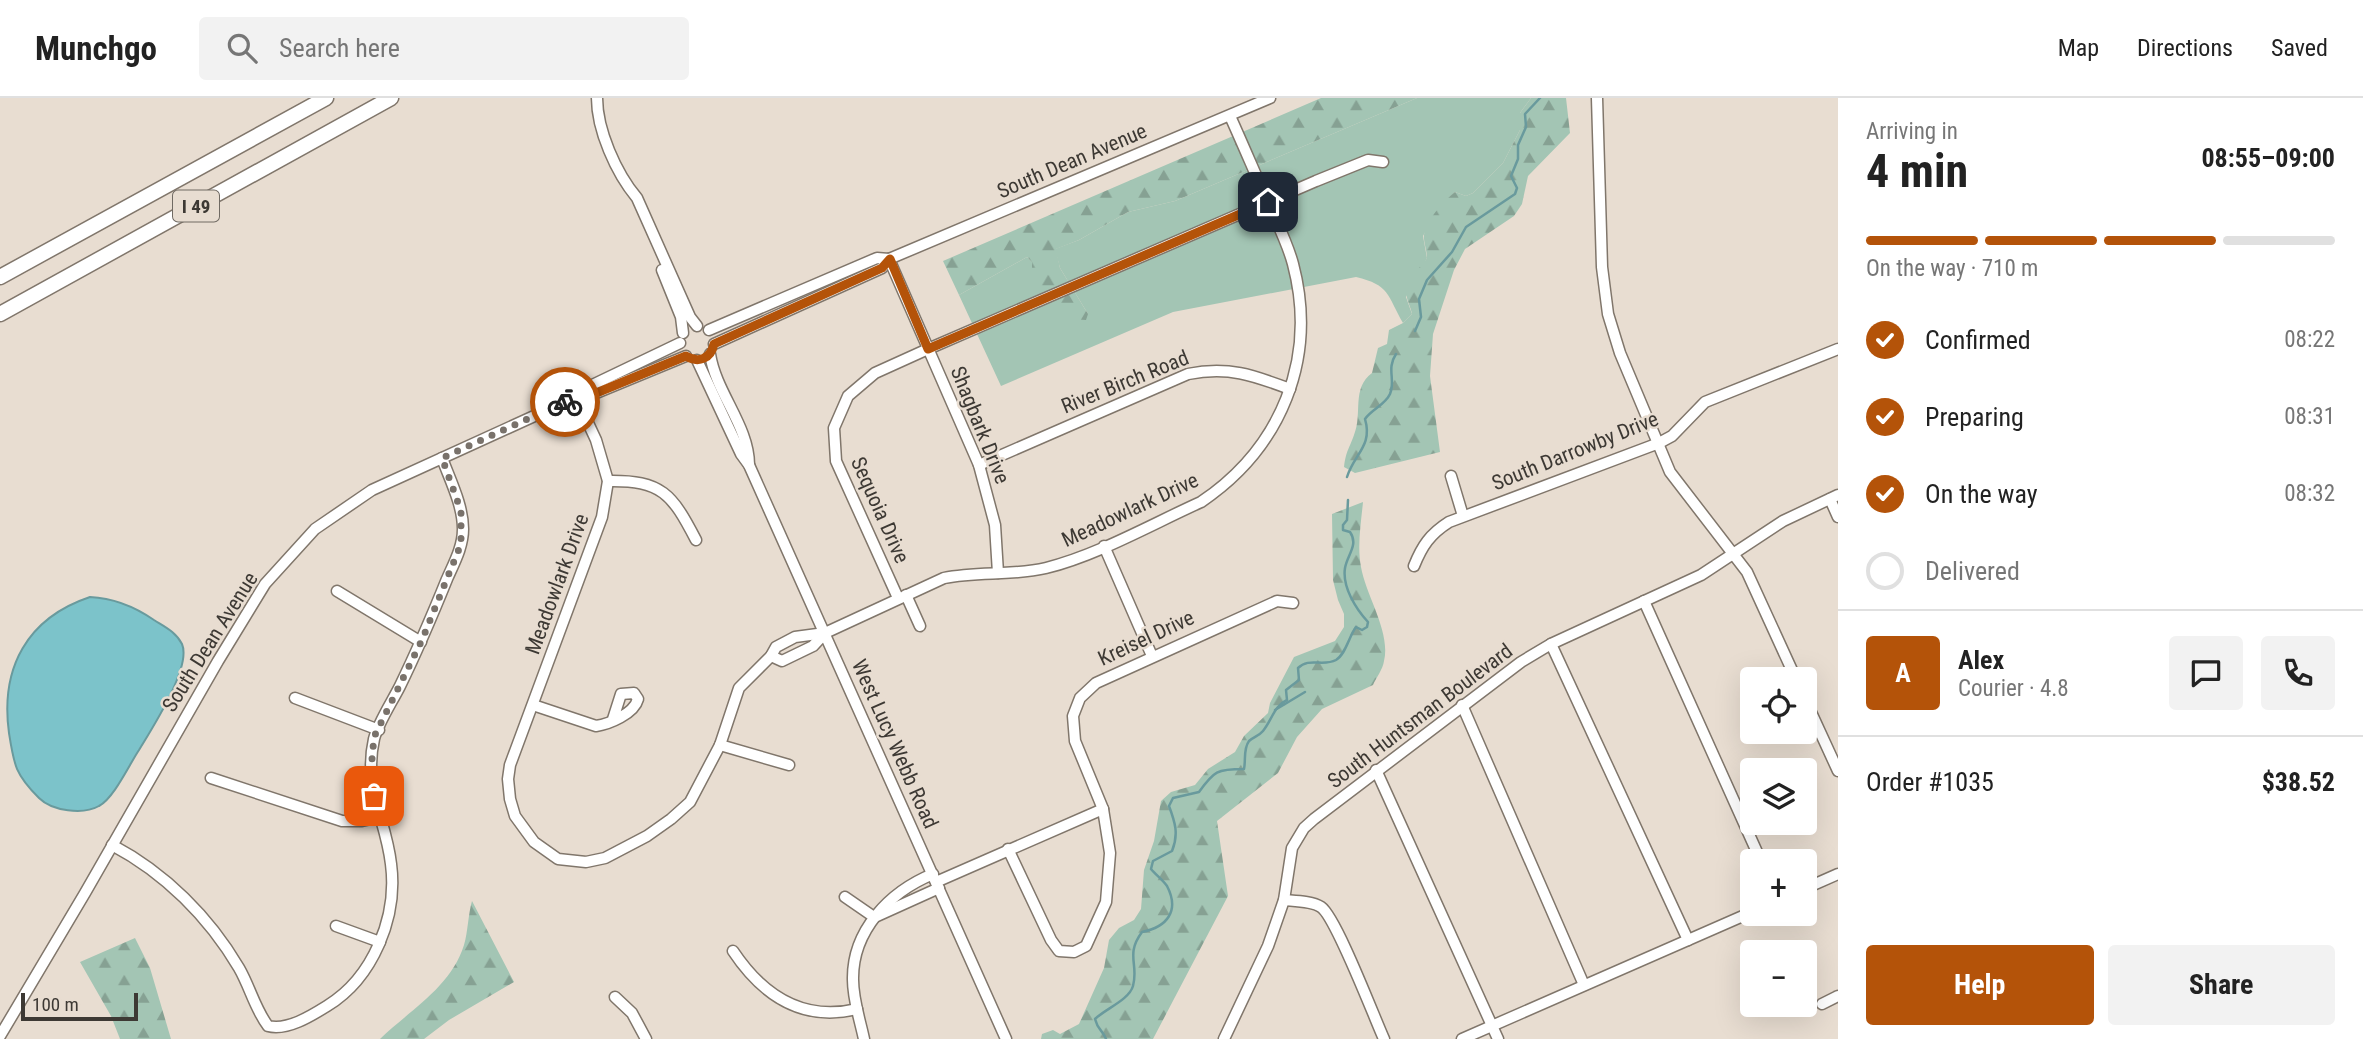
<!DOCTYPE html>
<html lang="en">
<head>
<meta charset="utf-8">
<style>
	body { margin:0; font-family:"Roboto Condensed",sans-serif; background:#f2f2f2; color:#222; height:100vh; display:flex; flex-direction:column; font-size:26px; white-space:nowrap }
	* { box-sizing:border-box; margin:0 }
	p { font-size:23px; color:#767676 }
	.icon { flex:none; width:38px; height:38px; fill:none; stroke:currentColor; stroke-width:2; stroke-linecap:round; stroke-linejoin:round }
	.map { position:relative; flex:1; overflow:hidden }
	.drawer { display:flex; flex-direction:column; background:#fff; width:525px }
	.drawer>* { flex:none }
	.controls { position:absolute; left:1740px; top:569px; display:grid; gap:14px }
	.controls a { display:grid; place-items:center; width:77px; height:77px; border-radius:7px; background:#fff; box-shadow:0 7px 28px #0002; font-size:35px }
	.scale { position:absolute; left:21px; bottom:18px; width:117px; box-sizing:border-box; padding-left:7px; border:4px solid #3d3934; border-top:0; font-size:19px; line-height:24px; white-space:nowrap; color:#3d3934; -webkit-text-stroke:5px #e8ddd1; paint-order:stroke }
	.pin { position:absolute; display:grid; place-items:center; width:60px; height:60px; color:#fff; margin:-30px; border-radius:14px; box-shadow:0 4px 10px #0006 }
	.courier { position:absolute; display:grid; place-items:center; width:70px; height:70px; margin:-35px; border:5px solid #b45309; border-radius:50%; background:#fff; color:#222; box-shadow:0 2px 9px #0007 }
	.headline em { font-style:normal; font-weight:700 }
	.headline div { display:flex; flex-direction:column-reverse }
	.headline { display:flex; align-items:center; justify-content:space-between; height:119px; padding:0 28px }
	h1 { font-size:46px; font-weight:700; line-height:52px }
	.bar { display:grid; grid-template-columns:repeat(4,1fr); gap:10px 7px; align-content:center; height:84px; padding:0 28px }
	.bar i { height:9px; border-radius:5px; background:#e0e0e0 }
	.bar .current { background:#b45309 }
	.bar p { grid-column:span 4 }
	.line { display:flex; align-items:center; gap:18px; padding:0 28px; border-top:2px solid #e0e0e0 }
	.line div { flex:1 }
	.round { display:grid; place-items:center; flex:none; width:74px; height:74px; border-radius:7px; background:#f2f2f2 }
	ol { padding:0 28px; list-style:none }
	li { display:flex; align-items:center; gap:21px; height:77px }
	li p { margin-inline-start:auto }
	li .icon { padding:7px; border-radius:50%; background:#b45309; color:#fff; stroke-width:4 }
	li:last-child { color:#767676 }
	li i { width:38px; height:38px; border:4px solid #e0e0e0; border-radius:50% }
	.button { display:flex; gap:14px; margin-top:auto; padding:14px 28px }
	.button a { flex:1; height:80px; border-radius:7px; background:#b45309; color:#fff; font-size:28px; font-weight:700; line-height:80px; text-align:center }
	.button a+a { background:#f2f2f2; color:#222 }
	header { display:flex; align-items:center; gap:42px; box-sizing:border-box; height:98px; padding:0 35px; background:#fff; border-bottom:2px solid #e0e0e0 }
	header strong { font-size:33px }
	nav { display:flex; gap:38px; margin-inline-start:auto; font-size:24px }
	.search { width:490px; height:63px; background:#f2f2f2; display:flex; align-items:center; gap:18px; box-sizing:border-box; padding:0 24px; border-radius:7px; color:#767676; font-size:26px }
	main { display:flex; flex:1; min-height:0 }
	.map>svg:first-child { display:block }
</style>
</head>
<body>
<header>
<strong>Munchgo</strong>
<div class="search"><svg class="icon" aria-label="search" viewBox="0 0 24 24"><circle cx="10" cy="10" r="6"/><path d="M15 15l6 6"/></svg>Search here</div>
<nav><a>Map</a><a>Directions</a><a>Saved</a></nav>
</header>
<main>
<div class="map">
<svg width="1838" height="941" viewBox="0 0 1838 941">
	<defs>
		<pattern id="forest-firs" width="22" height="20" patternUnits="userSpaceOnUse" patternTransform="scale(1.75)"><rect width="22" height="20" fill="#a3c5b4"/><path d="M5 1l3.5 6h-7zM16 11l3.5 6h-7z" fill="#86a193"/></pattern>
	</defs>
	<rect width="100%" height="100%" fill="#e8ddd1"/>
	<!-- grass -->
	<path fill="#a3c5b4" d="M1417,0H1531L1520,15V32L1503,65L1473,95L1466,98L1455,94L1437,113L1423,138L1427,160L1406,199L1412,216L1403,225C1387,197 1390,187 1356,179L1173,214L1001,288L959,197L1027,159L1088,216L1060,170L1055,151L1079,142L1128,114L1175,103Z"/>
	<!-- forest -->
	<g fill="url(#forest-firs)">
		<path d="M1321,0H1417L1175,103L1128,114L1079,142L1056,151L1060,170L1088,216L1086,222C1063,222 1042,202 1034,181C1032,177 1032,169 1032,164L1027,159L959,197L943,163Z"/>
		<path d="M1531,0H1566L1570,35L1528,78L1522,106L1514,118L1465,151L1454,172L1433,236L1430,278L1440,354L1355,375L1344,369C1346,353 1349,351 1354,337C1363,315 1351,291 1372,275L1378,250L1387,246L1389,232L1403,225L1412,216C1411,210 1408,205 1407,200C1403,182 1419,172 1427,160C1427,152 1423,143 1424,137C1426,122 1444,103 1455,94L1466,98L1473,95L1503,65L1520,32V15Z"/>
		<path d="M1363,404C1361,425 1357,448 1361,469C1366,498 1391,534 1384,563C1383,571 1376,580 1373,587L1322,611L1297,639L1278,675L1217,723L1228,798L1153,941H1041L1042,936L1053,932L1060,936L1079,926L1104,870L1109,842L1119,830L1134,822L1141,811L1144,772L1154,743L1161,703L1171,694L1195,687L1208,671L1235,654L1244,638L1268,615L1270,605L1294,559L1335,543L1344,529V516L1338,502L1333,482L1332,416Z"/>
		<path d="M472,803L514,884L449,922L424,941H380C410,912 451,889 464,847C468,833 468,817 472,803Z"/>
		<polygon points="135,840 150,870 171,941 120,941 111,918 80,864"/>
	</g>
	<!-- water -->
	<path fill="#7cc3ca" stroke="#699a9d" stroke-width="2" d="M90,499C114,500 135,509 154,522C165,529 176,534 182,546C192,569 151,632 139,652C129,667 114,700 99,708C83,717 52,713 39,700C15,676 14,667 9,635C0,570 27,520 90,499Z"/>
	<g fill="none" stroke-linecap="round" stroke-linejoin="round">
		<!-- stream -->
		<g stroke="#699a9d" stroke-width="2.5">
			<polyline points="1415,233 1421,219 1419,201 1427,182 1452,154 1466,129 1515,96 1517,90 1511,78 1518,61 1518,47 1526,29 1525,16 1540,0"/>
			<path d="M1347,379C1354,356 1373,348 1365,321C1372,311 1385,307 1390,296C1396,282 1386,271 1396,256"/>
			<polyline points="1275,612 1305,594"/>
			<path d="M1106,941C1103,932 1098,933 1095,921C1105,911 1129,902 1133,888C1139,866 1125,857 1142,834C1167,829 1180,813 1167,788C1163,782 1156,777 1151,771L1153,763L1172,753C1179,736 1175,724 1169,708L1173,700L1199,694C1214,673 1217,671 1244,671C1246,662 1243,651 1249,643C1253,639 1259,638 1263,633C1272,622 1274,608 1287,602L1286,592L1299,582L1298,570C1309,559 1323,569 1336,562C1346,556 1349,538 1356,529L1362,532L1367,529L1368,524C1356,511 1342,489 1345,470C1347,457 1359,447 1350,434L1343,432V427L1347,422L1348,402"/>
		</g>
		<!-- minor casing -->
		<g stroke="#80766b" stroke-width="13">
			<g id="minor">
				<path d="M597,0C597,32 616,75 637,100L690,219L697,228"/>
				<polyline points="1597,0 1602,169 1608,216 1620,255 1670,374 1747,474 1796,581"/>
				<polyline points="889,161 979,367 995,427 998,475"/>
				<polyline points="662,172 681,219 683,235"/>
				<polyline points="709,232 877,160 889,161"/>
				<polyline points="714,246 882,170 889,161 1270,0"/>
				<path d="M710,256C716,295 749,328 749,367"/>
				<polyline points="697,262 741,356 749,367 1006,941"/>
				<path d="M576,299L596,342L608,383L602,419L510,667L508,681L510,701L515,718L534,744L558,761L586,764L605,760L647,738L671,721L690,704L720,647L739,590L771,558L776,549L795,539L825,535L944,480C977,473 1012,478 1046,470C1098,457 1152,426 1201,404C1281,350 1318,261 1293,166C1288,147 1279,129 1271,111C1257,80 1244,49 1230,18"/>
				<polyline points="576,299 589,298 686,258"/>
				<path d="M979,367L1188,276C1228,268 1253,277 1290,291"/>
				<polyline points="1451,378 1463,418"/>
				<path d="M608,383C662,382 672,396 696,442"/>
				<polyline points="1830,401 1838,419"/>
				<polyline points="1104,448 1152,558"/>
				<path d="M1414,468C1422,448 1430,436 1449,424L1659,345L1672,338L1705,304L1838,251"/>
				<polyline points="337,493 421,544"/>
				<polyline points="906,497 920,528"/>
				<polyline points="898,500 836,363 834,330 848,298 875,275 928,251 1316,83 1368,62 1383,64"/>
				<polyline points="1644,503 1761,763"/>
				<polyline points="1551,546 1688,842"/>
				<polyline points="771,558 782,563 813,548 825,535"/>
				<polyline points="1804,599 1838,673"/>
				<polyline points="295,600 379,632"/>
				<path d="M533,607L596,628C609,626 634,616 638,601L634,595L621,596L613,621"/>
				<polyline points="1462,607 1584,887"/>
				<polyline points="720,647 789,667"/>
				<polyline points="1376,672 1498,941"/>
				<polyline points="211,680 342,723 362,723 380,719"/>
				<path d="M112,747C165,775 209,819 239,870C250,889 255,911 268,928C287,933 311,918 327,908C373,880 398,819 391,766C386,721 363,690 374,641C378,625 392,604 400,588C417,553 432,518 447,481C454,465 463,449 463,431C463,407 450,382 442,360"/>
				<polyline points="1008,751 1051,842 1059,853 1074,854 1086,848 1106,804 1110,755 1103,711 1075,643 1073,618 1080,600 1096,585 1277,503 1293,505"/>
				<polyline points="936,784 1103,711"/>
				<polyline points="1804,791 1838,776"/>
				<polyline points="845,799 874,819"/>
				<path d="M1284,802C1295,803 1312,803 1321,809C1336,819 1374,919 1384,941"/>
				<polyline points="877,818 939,790"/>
				<polyline points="336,828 380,844"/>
				<path d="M733,853C763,898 803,924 857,911"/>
				<polyline points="615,899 632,915 646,941"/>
				<polyline points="1822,906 1838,898"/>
				<polyline points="0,938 85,795 218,563 265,486 315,431 372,392 576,299 586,290 680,245"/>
				<path d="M864,941C860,922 853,902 853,882C852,833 889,794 933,776"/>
				<polyline points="1224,941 1268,848 1284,802 1292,750 1304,730 1314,721 1521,564 1551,546 1701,477 1783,423 1838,397"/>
				<polyline points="1462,941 1752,814"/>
			</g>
		</g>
		<!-- highway casing -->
		<g stroke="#80766b" stroke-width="17">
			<g id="highway">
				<polyline points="0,179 326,0"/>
				<polyline points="0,216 391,0"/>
			</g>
		</g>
		<!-- minor -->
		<use href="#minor" stroke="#fff" stroke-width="10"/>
		<!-- highway -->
		<use href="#highway" stroke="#fff" stroke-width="14"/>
	</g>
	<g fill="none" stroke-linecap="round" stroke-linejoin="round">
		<!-- done -->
		<polyline stroke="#79726b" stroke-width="7" stroke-dasharray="0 12.6" points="374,698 370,684 374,639 422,542 461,446 461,413 442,360 565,304"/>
		<!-- route -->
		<path stroke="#b45309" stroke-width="9" d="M565,304L576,299L589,298L686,258C699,266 711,260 714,246L882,170L890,161L928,251L1268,104"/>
	</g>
	<g text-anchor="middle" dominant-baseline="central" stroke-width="5" stroke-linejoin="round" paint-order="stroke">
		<!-- shield labels -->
		<rect fill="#e8ddd1" stroke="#706a63" stroke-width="2" x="173" y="92.5" width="46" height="31" rx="5"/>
		<g font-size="19" font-weight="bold" fill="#3d3934">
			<text x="196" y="108">I 49</text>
		</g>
		<!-- street labels -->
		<g font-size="21" fill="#3d3934" stroke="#e8ddd1">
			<text transform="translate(1072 63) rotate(-23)">South Dean Avenue</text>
			<text transform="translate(1125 284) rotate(-22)">River Birch Road</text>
			<text transform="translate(980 327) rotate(68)">Shagbark Drive</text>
			<text transform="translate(1575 353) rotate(-22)">South Darrowby Drive</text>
			<text transform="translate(880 412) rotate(66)">Sequoia Drive</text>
			<text transform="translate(1130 412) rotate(-25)">Meadowlark Drive</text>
			<text transform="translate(557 486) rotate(-70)">Meadowlark Drive</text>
			<text transform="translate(1146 540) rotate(-25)">Kreisel Drive</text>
			<text transform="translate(210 544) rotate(-58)">South Dean Avenue</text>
			<text transform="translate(1420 618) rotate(-37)">South Huntsman Boulevard</text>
			<text transform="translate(895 646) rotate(66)">West Lucy Webb Road</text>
		</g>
	</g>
</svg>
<div class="controls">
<a><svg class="icon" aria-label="locate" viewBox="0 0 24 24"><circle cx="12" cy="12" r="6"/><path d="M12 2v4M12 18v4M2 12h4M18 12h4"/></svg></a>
<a><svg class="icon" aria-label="layers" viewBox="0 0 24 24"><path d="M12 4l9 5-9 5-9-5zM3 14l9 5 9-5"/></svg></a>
<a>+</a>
<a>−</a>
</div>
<div class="scale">100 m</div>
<div class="pin" style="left:374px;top:698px;background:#ea580c"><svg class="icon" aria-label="bag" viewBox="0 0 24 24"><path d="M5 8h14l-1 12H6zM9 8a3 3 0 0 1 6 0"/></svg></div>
<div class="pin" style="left:1268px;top:104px;background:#1f2937"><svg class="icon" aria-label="home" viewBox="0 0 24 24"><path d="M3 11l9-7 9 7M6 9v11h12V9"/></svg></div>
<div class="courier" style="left:565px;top:304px"><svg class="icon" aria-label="bike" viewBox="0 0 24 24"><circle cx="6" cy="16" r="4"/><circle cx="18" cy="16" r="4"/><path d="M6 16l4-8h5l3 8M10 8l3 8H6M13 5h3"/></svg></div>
</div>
<section class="drawer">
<div class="headline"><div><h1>4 min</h1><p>Arriving in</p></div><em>08:55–09:00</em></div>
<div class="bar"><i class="current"></i><i class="current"></i><i class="current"></i><i></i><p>On the way · 710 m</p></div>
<ol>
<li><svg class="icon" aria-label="check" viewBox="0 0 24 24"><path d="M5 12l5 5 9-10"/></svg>Confirmed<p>08:22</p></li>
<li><svg class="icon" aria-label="check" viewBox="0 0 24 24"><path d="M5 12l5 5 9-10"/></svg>Preparing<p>08:31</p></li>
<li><svg class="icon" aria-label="check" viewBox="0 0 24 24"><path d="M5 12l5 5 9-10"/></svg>On the way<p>08:32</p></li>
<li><i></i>Delivered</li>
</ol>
<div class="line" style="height:126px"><b class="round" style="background:#b45309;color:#fff">A</b><div><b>Alex</b><p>Courier · 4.8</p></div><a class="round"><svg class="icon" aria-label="chat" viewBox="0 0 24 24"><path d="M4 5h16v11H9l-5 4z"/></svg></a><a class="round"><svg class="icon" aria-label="phone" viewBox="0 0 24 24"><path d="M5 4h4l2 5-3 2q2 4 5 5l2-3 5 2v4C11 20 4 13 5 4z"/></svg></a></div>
<div class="line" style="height:91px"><div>Order #1035</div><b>$38.52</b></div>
<div class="button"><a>Help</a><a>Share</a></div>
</section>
</main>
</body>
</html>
